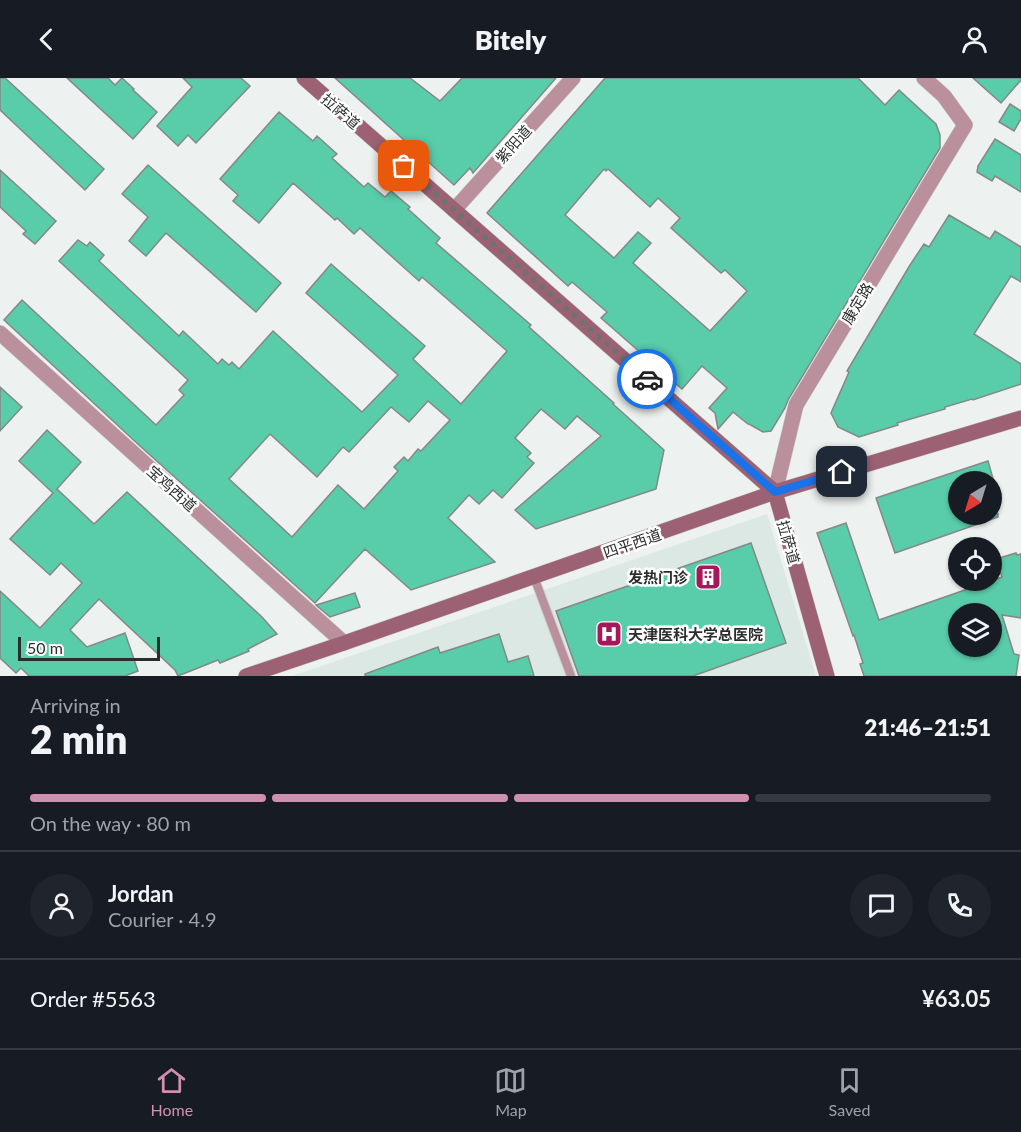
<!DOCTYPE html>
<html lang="en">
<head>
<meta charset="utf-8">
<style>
	body { margin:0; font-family:Lato,"Noto Sans SC",sans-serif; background:#20242c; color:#f1f3f6; height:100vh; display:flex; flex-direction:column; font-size:22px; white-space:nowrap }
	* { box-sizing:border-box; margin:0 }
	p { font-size:20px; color:#9ea1a6 }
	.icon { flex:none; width:33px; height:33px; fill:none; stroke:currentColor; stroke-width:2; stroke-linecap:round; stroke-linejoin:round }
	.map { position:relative; height:598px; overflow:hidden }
	.sheet { display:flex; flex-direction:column; background:#171b24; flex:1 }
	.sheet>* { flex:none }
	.needle { width:39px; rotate:218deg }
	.controls { position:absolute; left:948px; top:393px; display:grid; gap:12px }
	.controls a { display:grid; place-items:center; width:54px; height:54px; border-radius:50%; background:#171b24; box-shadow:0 2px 4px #0004; font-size:30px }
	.scale { position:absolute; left:18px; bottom:15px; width:142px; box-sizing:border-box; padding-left:6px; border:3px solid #2c2d2d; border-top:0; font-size:16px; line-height:21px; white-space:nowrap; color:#2c2d2d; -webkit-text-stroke:4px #fff; paint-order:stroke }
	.pin { position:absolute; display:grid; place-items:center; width:51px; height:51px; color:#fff; margin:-26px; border-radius:12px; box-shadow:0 3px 9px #0006 }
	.courier { position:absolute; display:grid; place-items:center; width:60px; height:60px; margin:-30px; border:4px solid #1a73e8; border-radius:50%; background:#fff; color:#222; box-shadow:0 2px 8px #0007 }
	.overview em { font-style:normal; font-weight:800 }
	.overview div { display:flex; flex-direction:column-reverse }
	.overview { display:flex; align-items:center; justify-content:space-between; height:102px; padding:0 30px }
	h1 { font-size:39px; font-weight:800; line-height:45px }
	.bar { display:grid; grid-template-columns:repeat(4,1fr); gap:9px 6px; align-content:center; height:72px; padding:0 30px }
	.bar i { height:8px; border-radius:4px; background:#363941 }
	.bar .current { background:#cf90b0 }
	.bar p { grid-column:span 4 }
	.line { display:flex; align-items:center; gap:15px; padding:0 30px; border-top:2px solid #363941 }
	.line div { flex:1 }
	.round { display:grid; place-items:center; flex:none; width:63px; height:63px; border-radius:32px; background:#20242c }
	header { display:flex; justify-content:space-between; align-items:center; height:78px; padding:0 30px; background:#171b24; font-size:27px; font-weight:800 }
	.menu { display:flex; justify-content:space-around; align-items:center; height:84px; border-top:2px solid #363941; background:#171b24; font-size:16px; color:#9ea1a6 }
	.menu a { display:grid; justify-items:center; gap:3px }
	.menu .current { color:#cf90b0 }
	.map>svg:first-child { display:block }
</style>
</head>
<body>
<header><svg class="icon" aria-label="back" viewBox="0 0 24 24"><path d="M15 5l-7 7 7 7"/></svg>Bitely<svg class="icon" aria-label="person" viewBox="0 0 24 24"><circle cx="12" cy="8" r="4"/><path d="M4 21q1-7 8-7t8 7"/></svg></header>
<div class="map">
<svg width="1021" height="598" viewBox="0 0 1021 598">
	<rect width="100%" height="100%" fill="#edf1ef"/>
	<!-- built -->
	<polygon fill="#dce8e3" points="767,436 816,598 292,598"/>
	<!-- building -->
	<g fill="#59ccaa" stroke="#848886" stroke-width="1.5" fill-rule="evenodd">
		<polygon points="0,0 5,0 104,91 85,112 0,32"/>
		<polygon points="67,0 108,0 115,7 122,0 134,11 133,12 157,34 133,61"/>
		<polygon points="183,0 241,0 250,8 196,65 188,57 178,68 157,48 192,9"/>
		<polygon points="335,0 410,0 440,23 462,0 556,0 473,95 470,90 454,107"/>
		<path d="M605,0H858L885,27L899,12L936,46L940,57V70L788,322L785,330L771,353L763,354L749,346H748L733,334L718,351L715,335L709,330L727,310L702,288L682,311L601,240L607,234L572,204L568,208L487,135ZM604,91L606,93L608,91L650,129L658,120L680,140L671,150L721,195L725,192L747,213L710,253L633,185L651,165L638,154L614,180L565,137Z"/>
		<polygon points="973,0 1021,0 1021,2 1001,25"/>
		<polygon points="1010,26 1021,33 1021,41 1014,53 999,44"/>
		<path d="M279,34L313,63L317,58L337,76L332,80L364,109L368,105L385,119L391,113L410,129L408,131L440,160L436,165L531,247L529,249L614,325L613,326L664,372L656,411L536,451L515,432L601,358L577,338L565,351L541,331L515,360L531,375L527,379L534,385L502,420L493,412L479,426L469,417L448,440L495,484L411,512L365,471L315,525L140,368L4,242L22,222L156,347L184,317L179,312L188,302L59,183L78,162L87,168L90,164L104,177L99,183L179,258L183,253L218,286L222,281L229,287L232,284L239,291L273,253L362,334L398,297L306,215L331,186L425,268L413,281L461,326L507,273L422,199L419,203L360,150L354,156L337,140L335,142L293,105L259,145L233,123L238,117L220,101ZM428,323L450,342L421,373L418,371L408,383L404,379L394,389L398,393L364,431L338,407L292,459L229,401L270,356L317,399L343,369L349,374L391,329L409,344Z"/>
		<polygon points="995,61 1021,77 1021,114 995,98 992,103 977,94 978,88"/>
		<polygon points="148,87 281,205 256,234 166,155 146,178 129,163 148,139 122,116"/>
		<polygon points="0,92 56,143 35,166 23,156 26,153 0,129"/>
		<polygon points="949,137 990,161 995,153 1021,169 1021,204 1011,198 974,256 1021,286 1021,306 973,322 972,321 945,329 945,331 897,345 898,347 859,359 838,349 831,335 849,294 847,293 910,187 924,166 929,169"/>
		<polygon points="0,309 22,329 0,353"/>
		<polygon points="47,352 81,384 56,412 57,411 94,446 127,414 262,539 277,556 248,571 249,573 220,585 218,582 178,598 175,592 99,521 70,552 87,569 125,555 138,593 125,598 29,598 21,590 16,595 0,580 0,513 40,550 82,505 61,485 50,497 10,461 53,415 19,383"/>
		<polygon points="988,383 994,404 958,404 958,436 998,436 998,439 895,475 876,420"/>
		<path d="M846,445L879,542L1002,499L996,481L1016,475L1017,477L1021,476V540L1002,537L1014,576L1019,577L1016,598H864L860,586L863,585L854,557L853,558L817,455ZM958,536H992V568H958Z"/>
		<polygon points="751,465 786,565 693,598 579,598 556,533"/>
		<polygon points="355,515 360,529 330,539 316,527"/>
		<polygon points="499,556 508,584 528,578 534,598 365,598 365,596 438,569 440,575"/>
	</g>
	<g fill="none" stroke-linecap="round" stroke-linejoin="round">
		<!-- lane casing -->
		<g stroke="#cacecc" stroke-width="10">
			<polyline id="lane" points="534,499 571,598"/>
		</g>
		<!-- street casing -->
		<g stroke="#cacecc" stroke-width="16">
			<g id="street">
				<polyline points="454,132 573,0"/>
				<polyline points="0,255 344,565"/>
				<polyline points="775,414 796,327 965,47 944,18 924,0"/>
			</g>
		</g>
		<!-- secondary casing -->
		<g stroke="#cacecc" stroke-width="16">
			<g id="secondary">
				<polyline points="304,0 775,414 827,598"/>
				<polyline points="246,598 344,565 775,414 1021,340"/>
			</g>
		</g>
		<!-- lane -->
		<use href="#lane" stroke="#b9909c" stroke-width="8"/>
		<!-- street -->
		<use href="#street" stroke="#b9909c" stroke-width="15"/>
		<!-- secondary -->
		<use href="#secondary" stroke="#9c6274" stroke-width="15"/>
	</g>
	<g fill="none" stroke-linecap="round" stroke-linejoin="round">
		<!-- done -->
		<polyline stroke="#707271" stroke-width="6" stroke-dasharray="0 10.8" points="404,88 647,301"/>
		<!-- route -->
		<polyline stroke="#1a73e8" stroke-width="8" points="647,301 775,414 842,394"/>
	</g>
	<!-- icons -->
	<defs>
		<g id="building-square" transform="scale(1.35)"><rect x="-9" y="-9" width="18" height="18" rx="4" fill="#a6185b" stroke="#fff"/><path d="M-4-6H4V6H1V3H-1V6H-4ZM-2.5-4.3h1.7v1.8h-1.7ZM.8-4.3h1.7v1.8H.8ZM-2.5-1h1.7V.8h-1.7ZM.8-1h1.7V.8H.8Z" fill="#fff"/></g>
		<g id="hospital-square" transform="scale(1.35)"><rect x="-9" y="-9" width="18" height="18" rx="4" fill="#a6185b" stroke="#fff"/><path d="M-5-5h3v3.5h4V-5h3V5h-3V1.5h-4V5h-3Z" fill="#fff"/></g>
	</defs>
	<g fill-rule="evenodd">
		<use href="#building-square" x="708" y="499"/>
		<use href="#hospital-square" x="609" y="556"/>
	</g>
	<g text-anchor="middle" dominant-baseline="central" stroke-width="5" stroke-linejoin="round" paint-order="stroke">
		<!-- street labels -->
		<g font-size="15" fill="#2c2d2d" stroke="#fff">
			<text transform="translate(341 33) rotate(41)">拉萨道</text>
			<text transform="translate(513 66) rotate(-48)">紫阳道</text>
			<text transform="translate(857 225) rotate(-59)">康定路</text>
			<text transform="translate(172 410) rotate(42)">宝鸡西道</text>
			<text transform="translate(789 464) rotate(74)">拉萨道</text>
			<text transform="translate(632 465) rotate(-19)">四平西道</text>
		</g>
		<!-- poi labels -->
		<g font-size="15" font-weight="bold" fill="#2c2d2d" stroke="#fff" text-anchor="end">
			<text x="688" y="499">发热门诊</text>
			<text x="628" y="556" text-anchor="start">天津医科大学总医院</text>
		</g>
	</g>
</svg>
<div class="controls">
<a><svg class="needle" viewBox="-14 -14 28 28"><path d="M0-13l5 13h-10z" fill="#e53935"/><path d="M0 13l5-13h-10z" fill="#9ea1a6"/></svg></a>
<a><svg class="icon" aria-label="locate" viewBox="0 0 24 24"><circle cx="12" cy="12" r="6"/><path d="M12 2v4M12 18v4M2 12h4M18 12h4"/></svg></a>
<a><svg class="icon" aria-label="layers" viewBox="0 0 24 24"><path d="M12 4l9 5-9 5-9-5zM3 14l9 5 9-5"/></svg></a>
</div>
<div class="scale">50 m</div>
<div class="pin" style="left:404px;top:88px;background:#ea580c"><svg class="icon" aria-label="bag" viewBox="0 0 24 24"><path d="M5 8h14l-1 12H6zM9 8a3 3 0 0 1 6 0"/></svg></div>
<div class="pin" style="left:842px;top:394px;background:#1f2937"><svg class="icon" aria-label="home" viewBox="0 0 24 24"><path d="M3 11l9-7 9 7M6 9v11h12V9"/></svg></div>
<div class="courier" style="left:647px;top:301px"><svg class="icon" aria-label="car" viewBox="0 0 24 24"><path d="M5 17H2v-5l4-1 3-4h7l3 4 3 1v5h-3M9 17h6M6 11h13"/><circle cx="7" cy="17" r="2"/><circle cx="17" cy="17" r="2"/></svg></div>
</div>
<section class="sheet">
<div class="overview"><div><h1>2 min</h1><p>Arriving in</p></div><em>21:46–21:51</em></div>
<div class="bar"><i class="current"></i><i class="current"></i><i class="current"></i><i></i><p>On the way · 80 m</p></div>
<div class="line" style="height:108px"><a class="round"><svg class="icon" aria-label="person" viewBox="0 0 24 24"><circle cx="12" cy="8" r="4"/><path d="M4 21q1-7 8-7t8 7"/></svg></a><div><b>Jordan</b><p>Courier · 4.9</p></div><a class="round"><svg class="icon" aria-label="chat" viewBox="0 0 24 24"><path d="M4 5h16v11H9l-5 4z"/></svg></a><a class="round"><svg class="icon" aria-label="phone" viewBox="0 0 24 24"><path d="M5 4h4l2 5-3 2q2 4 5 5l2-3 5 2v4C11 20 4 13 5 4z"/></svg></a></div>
<div class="line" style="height:78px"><div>Order #5563</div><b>¥63.05</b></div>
</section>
<nav class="menu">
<a class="current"><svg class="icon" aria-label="home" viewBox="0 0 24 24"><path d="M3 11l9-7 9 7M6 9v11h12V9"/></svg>Home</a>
<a><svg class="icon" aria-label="map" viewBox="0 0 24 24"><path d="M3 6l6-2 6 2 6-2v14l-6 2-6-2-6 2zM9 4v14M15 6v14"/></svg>Map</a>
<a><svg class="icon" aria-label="saved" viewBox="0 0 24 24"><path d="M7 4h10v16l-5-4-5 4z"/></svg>Saved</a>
</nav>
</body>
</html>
